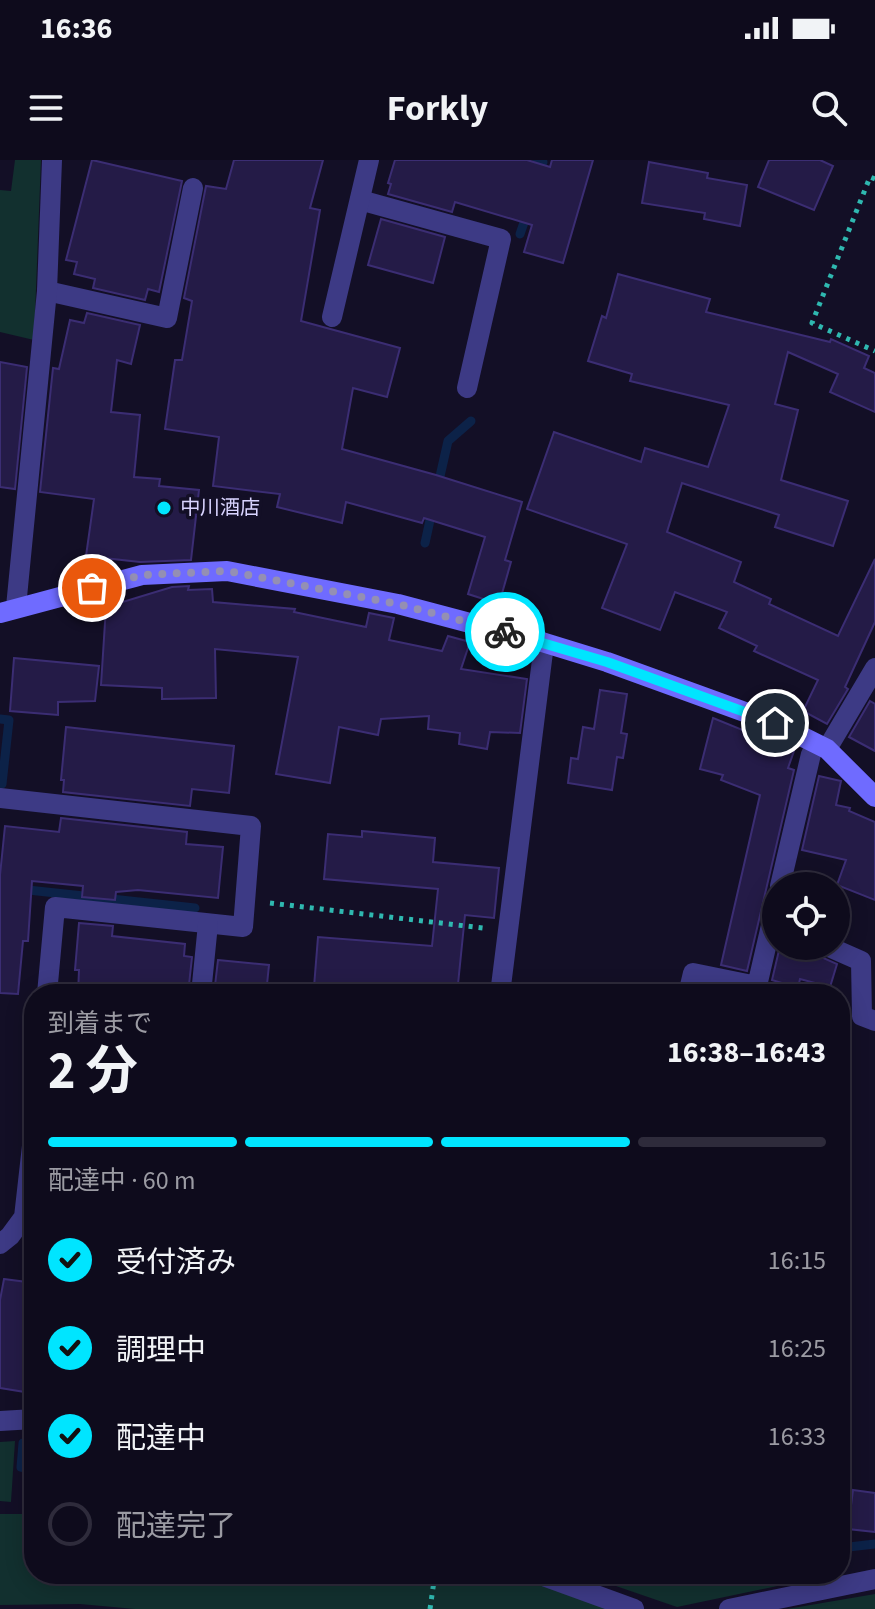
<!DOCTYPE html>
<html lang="ja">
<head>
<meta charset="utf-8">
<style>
	body { margin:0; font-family:"Source Sans 3","Noto Sans JP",sans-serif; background:#1c1929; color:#f1f3f6; height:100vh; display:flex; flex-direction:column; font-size:30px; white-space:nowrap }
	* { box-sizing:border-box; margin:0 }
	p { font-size:26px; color:#9b9ba3 }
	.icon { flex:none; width:44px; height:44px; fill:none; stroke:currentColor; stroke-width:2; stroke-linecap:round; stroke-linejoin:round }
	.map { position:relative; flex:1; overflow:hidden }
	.panel { position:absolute; left:24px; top:824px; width:826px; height:600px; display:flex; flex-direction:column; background:#0e0b1c; border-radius:32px; box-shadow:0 4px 20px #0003,0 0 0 2px #2e2b3b }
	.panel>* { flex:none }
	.buttons { position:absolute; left:762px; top:712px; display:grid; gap:16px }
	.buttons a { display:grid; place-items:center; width:88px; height:88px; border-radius:50%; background:#0e0b1c; box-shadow:0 4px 20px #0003,0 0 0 2px #2e2b3b; font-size:40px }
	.pin { position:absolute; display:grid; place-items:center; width:68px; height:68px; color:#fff; margin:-34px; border:4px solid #fff; border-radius:50%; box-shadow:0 2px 8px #0007 }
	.courier { position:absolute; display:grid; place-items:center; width:80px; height:80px; margin:-40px; border:6px solid #00e5ff; border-radius:50%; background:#fff; color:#222; box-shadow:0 2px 10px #0007 }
	.summary em { font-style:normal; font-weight:700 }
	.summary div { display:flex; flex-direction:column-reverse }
	.summary { display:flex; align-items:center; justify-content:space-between; height:136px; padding:0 24px }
	h1 { font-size:52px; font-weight:700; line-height:60px }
	.bar { display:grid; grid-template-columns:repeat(4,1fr); gap:12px 8px; align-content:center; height:96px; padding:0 24px }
	.bar i { height:10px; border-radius:6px; background:#2e2b3b }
	.bar .active { background:#00e5ff }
	.bar p { grid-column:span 4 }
	ol { padding:0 24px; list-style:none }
	li { display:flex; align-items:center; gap:24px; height:88px }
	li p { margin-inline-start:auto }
	li .icon { padding:8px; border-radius:50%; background:#00e5ff; color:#111; stroke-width:4 }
	li:last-child { color:#9b9ba3 }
	li i { width:44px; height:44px; border:4px solid #2e2b3b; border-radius:50% }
	.status { display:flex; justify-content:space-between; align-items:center; height:56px; padding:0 40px; background:#0e0b1c; direction:ltr }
	.status svg { height:22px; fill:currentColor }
	header { display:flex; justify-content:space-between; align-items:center; height:104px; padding:0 24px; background:#0e0b1c; font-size:36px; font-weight:700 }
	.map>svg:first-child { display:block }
</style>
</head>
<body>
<div class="status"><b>16:36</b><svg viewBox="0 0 49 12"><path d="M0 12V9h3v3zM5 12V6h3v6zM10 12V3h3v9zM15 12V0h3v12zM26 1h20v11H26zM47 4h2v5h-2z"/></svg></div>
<header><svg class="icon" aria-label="menu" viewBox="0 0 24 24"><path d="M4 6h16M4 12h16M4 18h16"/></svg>Forkly<svg class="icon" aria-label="search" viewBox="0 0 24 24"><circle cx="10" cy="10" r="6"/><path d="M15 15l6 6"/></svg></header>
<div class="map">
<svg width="875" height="1449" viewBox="0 0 875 1449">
	<rect width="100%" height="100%" fill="#130f26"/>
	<!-- green -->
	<g fill="#12302f">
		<polygon points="15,0 41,0 34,180 0,172 0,30 11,31"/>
		<polygon points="15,1281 11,1342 0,1341 0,1282"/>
		<polygon points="0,1354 34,1354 34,1414 513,1414 607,1449 135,1449 80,1444 0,1445"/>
		<polygon points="581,1414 835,1414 677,1447"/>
		<polygon points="875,1434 875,1449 787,1449"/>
	</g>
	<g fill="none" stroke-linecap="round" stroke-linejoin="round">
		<!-- stream -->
		<g stroke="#0c2248" stroke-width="9">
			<polyline points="537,0 543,2 539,14"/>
			<polyline points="520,74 528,51"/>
			<polyline points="438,325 448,281 471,261"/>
			<polyline points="425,383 432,351"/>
			<polyline points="0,559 9,560 2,624"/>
			<polyline points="0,727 195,748"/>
			<polyline points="23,1283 21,1307 34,1310"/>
			<polyline points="840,1388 875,1384"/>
		</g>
	</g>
	<!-- building -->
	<g fill="#241b47" stroke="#3b2d73" stroke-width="2">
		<polygon points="92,0 182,21 159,132 148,129 145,140 93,128 95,119 74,114 77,102 66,100"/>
		<polygon points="234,0 323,0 310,48 320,50 301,161 400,188 387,237 353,228 342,289 436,315 522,342 505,400 511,402 499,444 468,434 485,377 424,358 422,363 346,342 342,363 277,347 280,334 213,326 219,277 165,269 175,200 182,200 192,141 184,138 206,26 226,29"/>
		<polygon points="395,0 527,0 550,7 552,0 593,0 563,103 524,92 532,65 455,42 452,52 388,34 391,24 388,23"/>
		<polygon points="769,0 820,0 833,6 814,50 758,27"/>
		<polygon points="649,2 708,13 707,18 747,25 740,66 704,59 705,53 642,43"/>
		<polygon points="381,59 445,77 433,123 368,105"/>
		<polygon points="618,114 710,139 706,152 830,182 831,179 869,196 864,208 875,213 875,252 830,232 838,214 788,192 775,244 798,250 781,320 848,341 833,386 775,367 779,355 682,323 667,372 741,402 734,422 771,439 769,444 838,476 875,399 875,462 845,527 848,529 827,564 803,551 818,520 754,491 757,486 719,468 727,452 675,432 660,470 602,448 627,384 527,349 554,272 641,302 645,288 708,307 729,245 630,221 632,214 588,201 602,156 606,158"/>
		<polygon points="87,153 140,165 131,204 117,200 111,252 140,255 134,317 160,319 159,326 199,330 191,400 140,402 86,396 94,339 40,332 53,208 59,209 70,160 84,163"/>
		<polygon points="0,202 27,207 15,329 0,327"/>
		<polygon points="189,426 188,430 212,429 213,442 295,449 294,452 366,467 369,453 394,458 389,480 442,491 448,476 470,482 461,509 527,519 520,573 490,572 487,589 459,584 460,573 428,569 429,556 381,559 378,575 339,567 330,623 276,614 298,497 215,489 216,538 162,539 162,528 101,525 106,447 172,427"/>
		<polygon points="14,498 99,506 95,541 58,542 58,555 10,551"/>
		<polygon points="600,530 627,534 621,573 627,574 623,598 617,597 612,630 568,623 571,598 578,599 583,567 594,569"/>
		<polygon points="870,541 875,544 875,591 849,577"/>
		<polygon points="713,558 794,591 788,608 794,610 747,811 721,805 760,635 721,620 723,615 700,609"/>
		<polygon points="66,567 234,586 229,633 192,629 190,646 63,632 64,620 61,620"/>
		<polygon points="819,616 841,621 836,645 850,648 849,651 875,662 875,740 837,725 846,700 802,690"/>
		<polygon points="61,658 187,672 186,684 223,687 218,738 138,730 116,732 115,740 82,737 83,726 32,721 28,781 23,781 18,834 0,833 0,715 5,666 59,672"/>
		<polygon points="362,671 435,678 433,702 499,708 494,758 465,755 457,834 404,834 314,827 318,777 432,786 438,729 324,719 328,674 362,677"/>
		<polygon points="79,763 113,766 112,776 185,784 184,796 192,797 188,834 78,834 79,810 75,810"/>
		<polygon points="780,786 814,787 821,797 837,804 830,827 800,819 798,828 772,820"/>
		<polygon points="218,800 269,805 266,834 214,834"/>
		<polygon points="4,1119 34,1123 34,1179 25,1232 0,1228 0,1140"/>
		<polygon points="853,1330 875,1333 875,1372 848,1369"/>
	</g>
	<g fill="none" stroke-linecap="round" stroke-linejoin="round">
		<!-- path -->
		<g stroke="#2fb8b0" stroke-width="5" stroke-dasharray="4 6" stroke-linecap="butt">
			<polyline points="875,19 870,17 812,163 875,191"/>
			<polyline points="270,743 483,768"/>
			<polyline points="430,1449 435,1414"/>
		</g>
		<!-- minor -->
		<g stroke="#3d3a85" stroke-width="20">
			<polyline points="360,40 501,79 467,228"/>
			<polyline points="47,131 167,158 193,28"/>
			<polyline points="332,157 369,0"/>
			<polyline points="16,447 47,131 52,0"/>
			<polyline points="827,589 875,508"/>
			<polyline points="0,638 251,666 243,767 55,747 47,834"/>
			<polyline points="780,726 811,594"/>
			<polyline points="827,786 861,801 862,856 875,861"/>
			<polyline points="201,834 208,764"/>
			<polyline points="500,834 543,492 542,482"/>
			<polyline points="688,834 693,813 757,826 776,744"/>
			<polyline points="0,1084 10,1076 24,1057 34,968"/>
			<polyline points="0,1261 34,1259"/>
			<polyline points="538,1414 634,1449"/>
			<polyline points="729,1449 875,1419"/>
		</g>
		<!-- secondary -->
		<polyline stroke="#6f6bff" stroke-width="20" points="0,453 142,415 227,411 398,444 542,482 607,502 775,563 827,589 875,637"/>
	</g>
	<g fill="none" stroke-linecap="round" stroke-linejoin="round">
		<!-- done -->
		<polyline stroke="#948fb3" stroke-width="8" stroke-dasharray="0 14.4" points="92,428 142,415 227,411 398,444 505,472"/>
		<!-- route -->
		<polyline stroke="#00e5ff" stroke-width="10" points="505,472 607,502 775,563"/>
	</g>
	<!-- markers -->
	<circle fill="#00e5ff" stroke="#130f26" stroke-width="3" cx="164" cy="348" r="8"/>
	<g text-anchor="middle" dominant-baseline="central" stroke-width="7" stroke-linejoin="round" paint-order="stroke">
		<!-- poi labels -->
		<g font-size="20" fill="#d9d4ff" stroke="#130f26" text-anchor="start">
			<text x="180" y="348">中川酒店</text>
		</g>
	</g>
</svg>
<div class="buttons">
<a><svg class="icon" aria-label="locate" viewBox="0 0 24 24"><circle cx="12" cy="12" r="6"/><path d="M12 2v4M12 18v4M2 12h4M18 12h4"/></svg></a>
</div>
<div class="pin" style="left:92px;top:428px;background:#ea580c"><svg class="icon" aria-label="bag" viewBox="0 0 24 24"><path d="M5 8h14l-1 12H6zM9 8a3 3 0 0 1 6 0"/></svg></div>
<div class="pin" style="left:775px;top:563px;background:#1f2937"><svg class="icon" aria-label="home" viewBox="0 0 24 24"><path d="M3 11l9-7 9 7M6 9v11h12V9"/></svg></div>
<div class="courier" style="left:505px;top:472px"><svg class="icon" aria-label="bike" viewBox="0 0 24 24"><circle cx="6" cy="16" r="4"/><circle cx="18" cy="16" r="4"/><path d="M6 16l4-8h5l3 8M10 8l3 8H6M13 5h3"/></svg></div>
<section class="panel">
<div class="summary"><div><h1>2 分</h1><p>到着まで</p></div><em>16:38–16:43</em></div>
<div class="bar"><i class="active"></i><i class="active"></i><i class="active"></i><i></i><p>配達中 · 60 m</p></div>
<ol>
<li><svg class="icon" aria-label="check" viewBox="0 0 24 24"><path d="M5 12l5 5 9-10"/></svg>受付済み<p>16:15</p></li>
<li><svg class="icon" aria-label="check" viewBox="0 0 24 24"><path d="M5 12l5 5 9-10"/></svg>調理中<p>16:25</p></li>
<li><svg class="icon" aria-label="check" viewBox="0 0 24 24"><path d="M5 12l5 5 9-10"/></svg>配達中<p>16:33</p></li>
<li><i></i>配達完了</li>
</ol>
</section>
</div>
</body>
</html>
